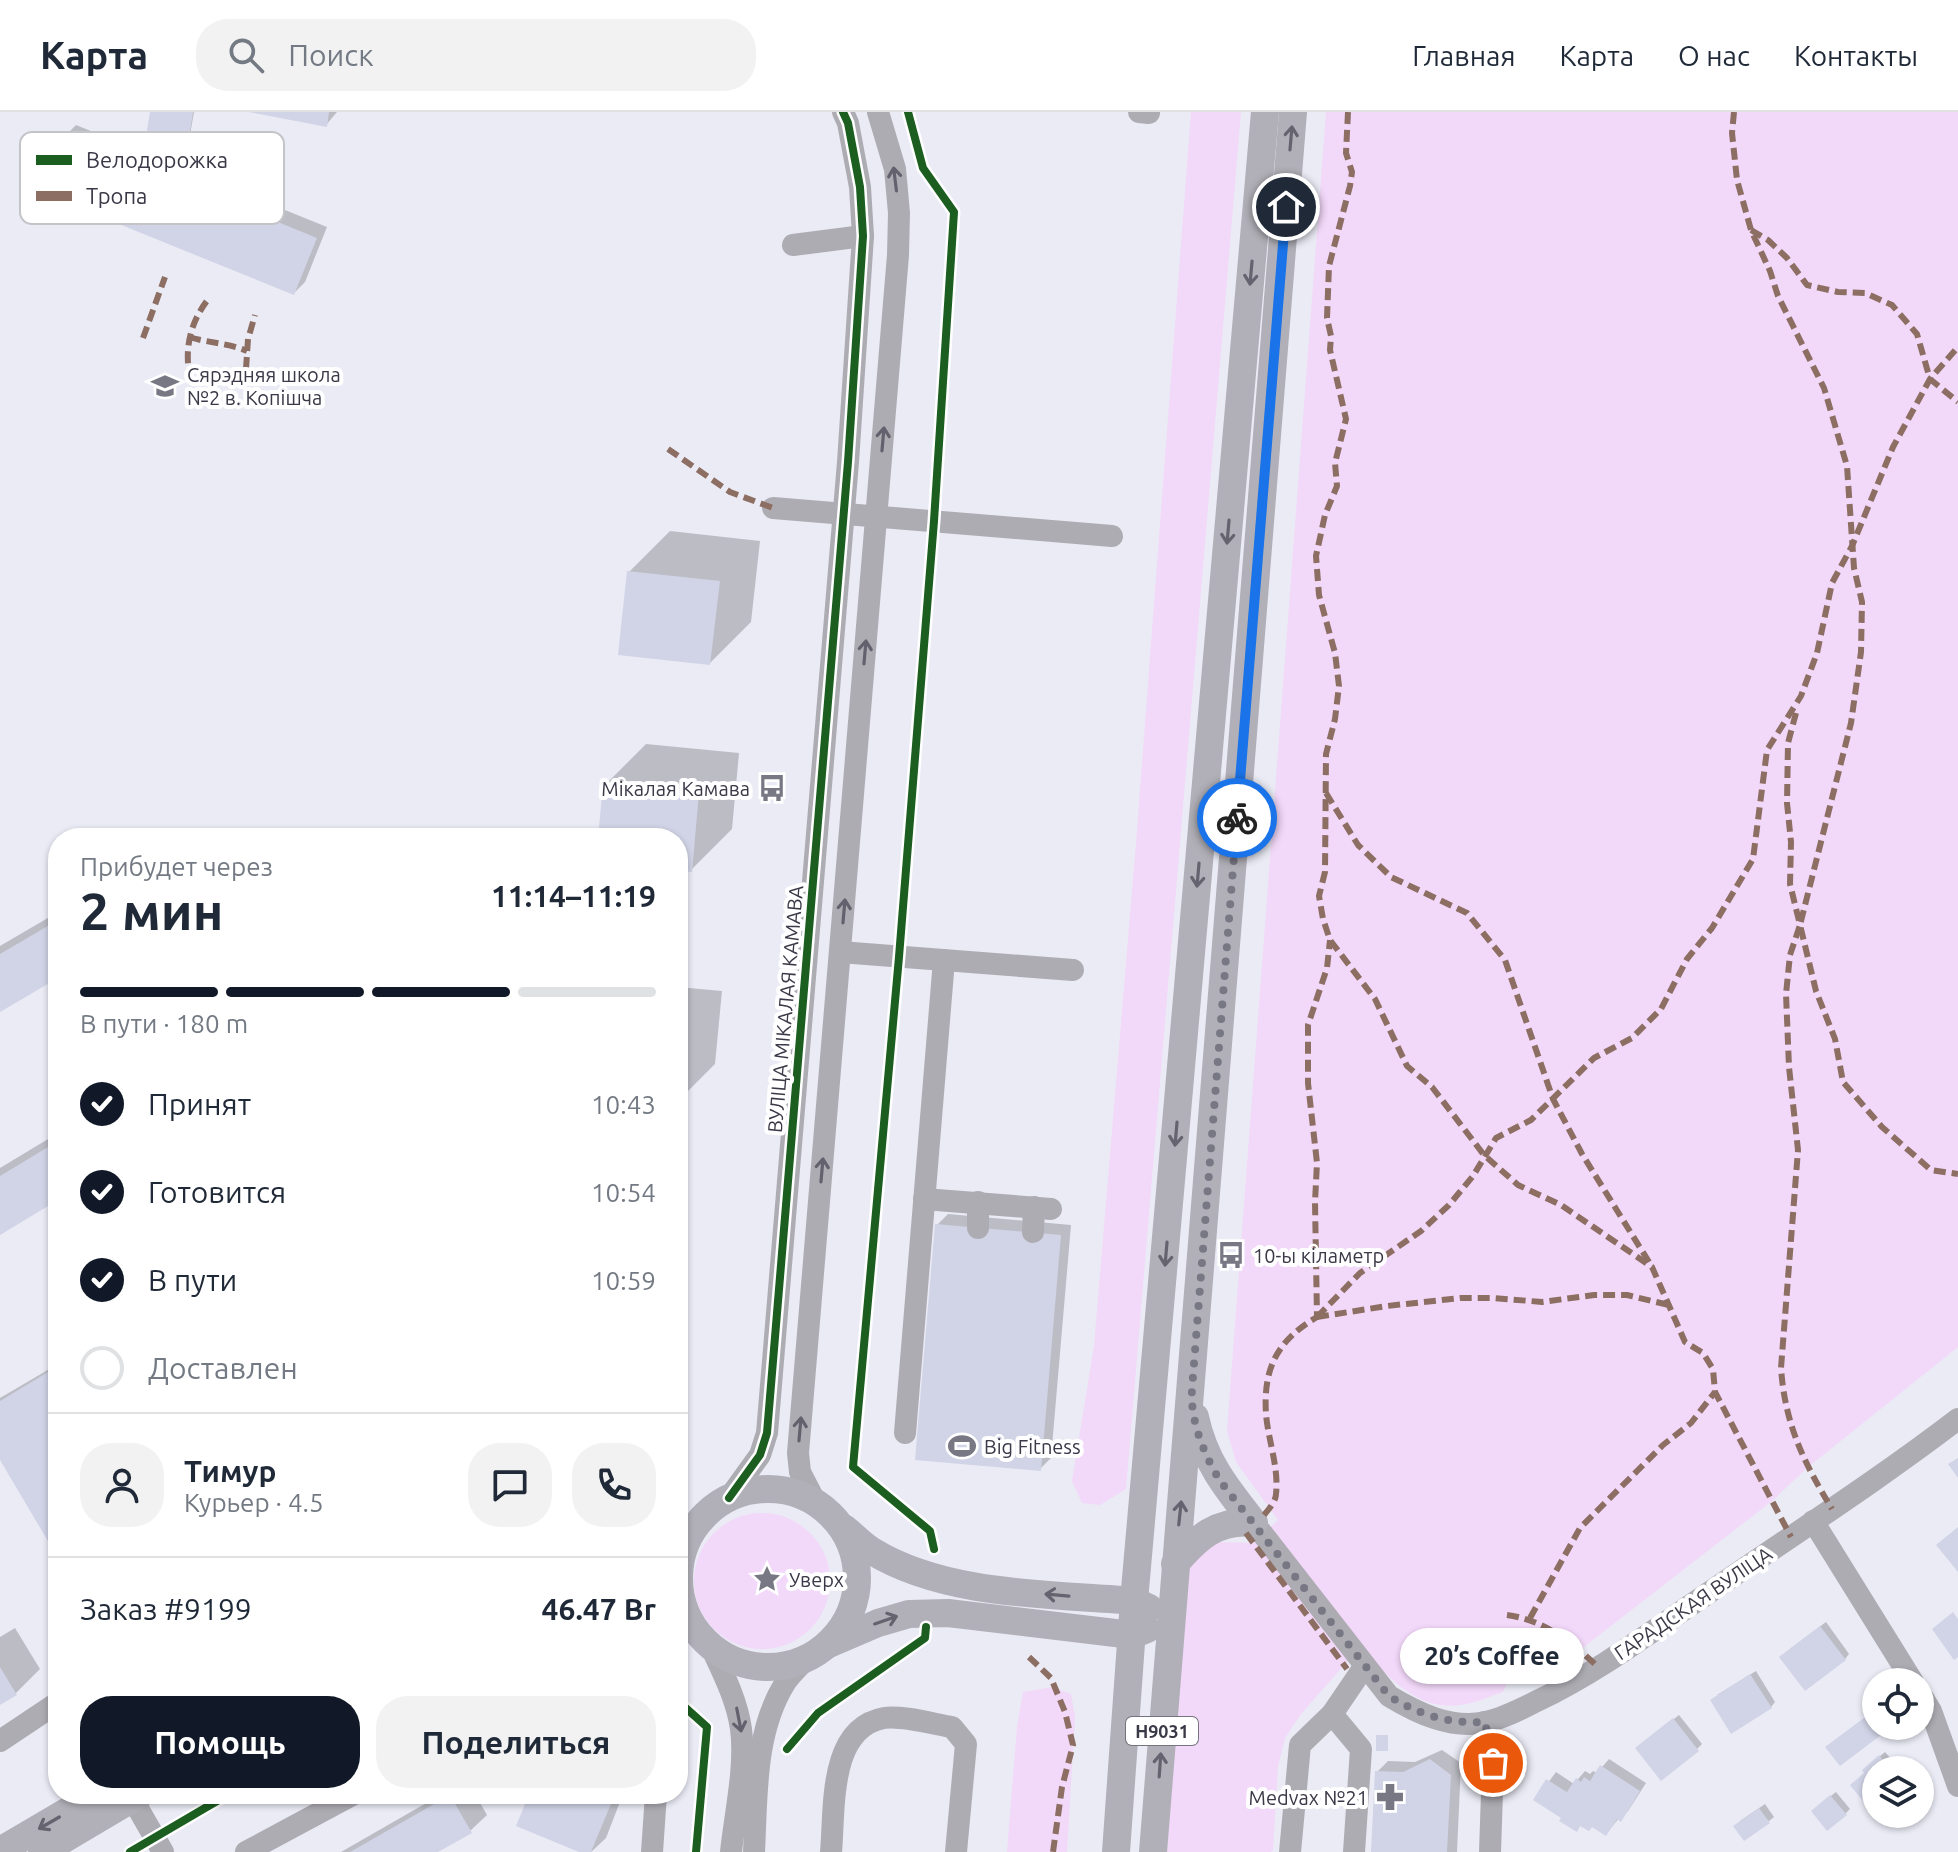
<!DOCTYPE html>
<html lang="ru">
<head>
<meta charset="utf-8">
<style>
	body { margin:0; font-family:Ubuntu,sans-serif; background:#f2f2f3; color:#1f2937; height:100vh; display:flex; flex-direction:column; font-size:30px; white-space:nowrap }
	* { box-sizing:border-box; margin:0 }
	p { font-size:26px; color:#747a83 }
	.icon { flex:none; width:44px; height:44px; fill:none; stroke:currentColor; stroke-width:2; stroke-linecap:round; stroke-linejoin:round }
	.map { position:relative; flex:1; overflow:hidden }
	.sheet { position:absolute; left:48px; top:716px; width:640px; height:976px; display:flex; flex-direction:column; background:#fff; border-radius:32px; box-shadow:0 2px 6px #0004 }
	.sheet>* { flex:none }
	.tools { position:absolute; left:1862px; top:1556px; display:grid; gap:16px }
	.tools a { display:grid; place-items:center; width:72px; height:72px; border-radius:50%; background:#fff; box-shadow:0 2px 6px #0004; font-size:40px }
	.pin { position:absolute; display:grid; place-items:center; width:68px; height:68px; color:#fff; margin:-34px; border:4px solid #fff; border-radius:50%; box-shadow:0 2px 8px #0007 }
	.courier { position:absolute; display:grid; place-items:center; width:80px; height:80px; margin:-40px; border:6px solid #1a73e8; border-radius:50%; background:#fff; color:#222; box-shadow:0 2px 10px #0007 }
	.bubble { position:absolute; height:56px; border-radius:28px; background:#fff; box-shadow:0 2px 6px #0004; font-size:26px; font-weight:600; line-height:56px; text-align:center }
	.headline em { font-style:normal; font-weight:600 }
	.headline div { display:flex; flex-direction:column-reverse }
	.headline { display:flex; align-items:center; justify-content:space-between; height:136px; padding:0 32px }
	h1 { font-size:52px; font-weight:600; line-height:60px }
	.bar { display:grid; grid-template-columns:repeat(4,1fr); gap:12px 8px; align-content:center; height:96px; padding:0 32px }
	.bar i { height:10px; border-radius:6px; background:#e0e1e3 }
	.bar .selected { background:#111827 }
	.bar p { grid-column:span 4 }
	.line { display:flex; align-items:center; gap:20px; padding:0 32px; border-top:2px solid #e0e1e3 }
	.line div { flex:1 }
	.round { display:grid; place-items:center; flex:none; width:84px; height:84px; border-radius:32px; background:#f2f2f3 }
	ol { padding:0 32px; list-style:none }
	li { display:flex; align-items:center; gap:24px; height:88px }
	li p { margin-inline-start:auto }
	li .icon { padding:8px; border-radius:50%; background:#111827; color:#fff; stroke-width:4 }
	li:last-child { color:#747a83 }
	li i { width:44px; height:44px; border:4px solid #e0e1e3; border-radius:50% }
	.primary-button { display:flex; gap:16px; margin-top:auto; padding:16px 32px }
	.primary-button a { flex:1; height:92px; border-radius:32px; background:#111827; color:#fff; font-size:32px; font-weight:600; line-height:92px; text-align:center }
	.primary-button a+a { background:#f2f2f3; color:#1f2937 }
	header { display:flex; align-items:center; gap:48px; box-sizing:border-box; height:112px; padding:0 40px; background:#fff; border-bottom:2px solid #e0e1e3 }
	header strong { font-size:38px }
	nav { display:flex; gap:44px; margin-inline-start:auto; font-size:28px }
	.search { width:560px; height:72px; background:#f2f2f3; display:flex; align-items:center; gap:20px; box-sizing:border-box; padding:0 28px; border-radius:32px; color:#747a83; font-size:30px }
	.map>svg:first-child { display:block }
</style>
</head>
<body>
<header>
<strong>Карта</strong>
<div class="search"><svg class="icon" aria-label="search" viewBox="0 0 24 24"><circle cx="10" cy="10" r="6"/><path d="M15 15l6 6"/></svg>Поиск</div>
<nav><a>Главная</a><a>Карта</a><a>О нас</a><a>Контакты</a></nav>
</header>
<div class="map">
<svg width="1958" height="1740" viewBox="0 0 1958 1740">
	<rect width="100%" height="100%" fill="#ebebf6"/>
	<!-- green -->
	<g fill="#f2d8f9">
		<polygon points="1191,0 1241,0 1126,1377 1100,1393 1082,1391 1072,1369 1094,1234 1136,731"/>
		<path d="M1326,0H1958V1235L1807,1356L1772,1389L1580,1538L1550,1527L1524,1530L1503,1580C1490,1584 1474,1592 1460,1593C1416,1599 1387,1564 1361,1534L1301,1602L1285,1626L1278,1654L1273,1738L1271,1740H1167L1185,1458L1216,1430L1254,1431L1278,1408L1236,1350L1227,1319Z"/>
		<circle cx="762" cy="1469" r="68"/>
		<polygon points="1053,1575 1071,1582 1075,1605 1067,1740 1007,1740 1017,1615 1023,1580"/>
	</g>
	<!-- shadow -->
	<g fill="#0003">
		<polygon points="152,0 194,0 184,57 327,115 305,170 294,181 43,79 65,24 76,13 145,41"/>
		<polygon points="251,0 337,0 326,13"/>
		<polygon points="670,419 760,429 751,510 710,551 629,460"/>
		<polygon points="646,632 739,641 732,717 691,758 678,757 678,726 600,726 605,673"/>
		<polygon points="58,800 58,864 0,898 0,834"/>
		<polygon points="678,875 722,879 715,952 678,989"/>
		<polygon points="58,1021 58,1085 0,1120 0,1056"/>
		<polygon points="948,1102 1071,1113 1051,1346 1040,1357 937,1113"/>
		<polygon points="678,1127 688,1128 678,1215"/>
		<polygon points="58,1252 58,1441 0,1344 0,1286"/>
		<polygon points="1826,1510 1849,1542 1845,1547 1786,1540"/>
		<polygon points="15,1516 40,1557 16,1581 0,1591 0,1525"/>
		<polygon points="1756,1559 1775,1590 1771,1595 1717,1583"/>
		<polygon points="1679,1603 1702,1632 1697,1637 1643,1632"/>
		<polygon points="1442,1638 1461,1651 1457,1740 1373,1740 1377,1660 1388,1649 1415,1650"/>
		<polygon points="1885,1640 1899,1656 1876,1658 1876,1676 1866,1661 1869,1653"/>
		<polygon points="1609,1647 1646,1671 1628,1699 1619,1706 1606,1722 1592,1713 1564,1705 1536,1687 1556,1660 1574,1672 1585,1659 1590,1662 1593,1659 1597,1661"/>
		<polygon points="1836,1680 1850,1697 1845,1702 1818,1694"/>
		<polygon points="442,1682 475,1682 487,1703 470,1719 434,1740 341,1740"/>
		<polygon points="531,1682 623,1682 606,1726 591,1740 584,1740"/>
		<polygon points="1765,1692 1774,1705 1769,1709 1740,1709"/>
	</g>
	<!-- building -->
	<g fill="#d0d4e6">
		<polygon points="150,0 193,0 182,71 317,126 294,183 40,80 63,23 141,54"/>
		<polygon points="249,0 329,0 327,15"/>
		<polygon points="627,459 720,469 710,553 618,543"/>
		<polygon points="603,672 699,681 692,760 678,759 678,726 598,726"/>
		<polygon points="58,808 58,866 0,900 0,842"/>
		<polygon points="58,1029 58,1088 0,1123 0,1064"/>
		<polygon points="935,1112 1061,1123 1041,1359 915,1348"/>
		<polygon points="58,1254 58,1446 0,1348 0,1289"/>
		<polygon points="1958,1346 1958,1366 1948,1352"/>
		<polygon points="1958,1415 1958,1460 1936,1433"/>
		<polygon points="1953,1500 1958,1507 1958,1545 1954,1548 1932,1517"/>
		<polygon points="1820,1514 1846,1548 1805,1579 1779,1545"/>
		<polygon points="0,1555 17,1583 0,1593"/>
		<polygon points="1750,1562 1772,1596 1731,1622 1710,1588"/>
		<polygon points="1876,1597 1876,1614 1893,1614 1840,1654 1825,1635"/>
		<polygon points="1673,1606 1699,1639 1661,1669 1635,1636"/>
		<rect x="1376" y="1623" width="12" height="16"/>
		<polygon points="1879,1643 1892,1658 1876,1658 1876,1679 1863,1689 1850,1673 1864,1661 1862,1658"/>
		<polygon points="1430,1647 1451,1663 1447,1740 1371,1740 1375,1659 1403,1660"/>
		<polygon points="1600,1653 1640,1679 1621,1710 1617,1707 1606,1724 1592,1715 1589,1719 1580,1714 1577,1720 1559,1709 1561,1706 1533,1688 1546,1667 1567,1680 1576,1666 1581,1670 1584,1665 1590,1669"/>
		<polygon points="529,1682 615,1682 591,1740 579,1740 516,1714"/>
		<polygon points="450,1683 472,1721 438,1740 350,1740"/>
		<polygon points="1830,1683 1847,1703 1827,1719 1811,1699"/>
		<polygon points="1759,1696 1770,1711 1744,1729 1733,1714"/>
	</g>
	<g fill="none" stroke-linecap="round" stroke-linejoin="round">
		<!-- minor -->
		<g stroke="#aeacb3" stroke-width="22">
			<polyline points="1139,0 1149,1"/>
			<polyline points="793,133 863,124"/>
			<polyline points="773,396 1112,424"/>
			<polyline points="840,840 1073,858"/>
			<polyline points="924,1087 1051,1097"/>
			<polyline points="978,1116 978,1090"/>
			<polyline points="1033,1120 1034,1095"/>
			<polyline points="905,1321 944,848"/>
			<polyline points="729,1386 760,1343 767,1321 848,350 863,124 860,75 848,11 843,0"/>
			<polyline points="816,1391 800,1360 798,1341 898,143 899,101 895,57 878,0"/>
			<polyline points="1813,1409 1913,1570"/>
			<path d="M1254,1411L1389,1584C1417,1601 1452,1618 1486,1610C1504,1606 1521,1597 1537,1589C1598,1560 1652,1519 1707,1482C1791,1424 1877,1369 1958,1307"/>
			<path d="M711,1535C723,1561 737,1588 741,1617C746,1654 735,1702 731,1740"/>
			<polyline points="1920,1581 1931,1599 1958,1674"/>
			<polyline points="1332,1602 1361,1637 1354,1740"/>
			<polyline points="1485,1610 1493,1651 1490,1740"/>
			<polyline points="0,1629 54,1593"/>
			<polyline points="132,1686 163,1740"/>
			<polyline points="246,1740 354,1682"/>
			<polyline points="652,1740 656,1682"/>
			<path d="M754,1740C757,1684 754,1621 785,1571C790,1563 798,1556 805,1548"/>
			<path d="M831,1740C835,1697 828,1616 884,1606C901,1603 934,1612 952,1615L966,1632L956,1740"/>
			<polyline points="1290,1740 1300,1633 1332,1602 1364,1555"/>
		</g>
		<!-- major -->
		<g stroke="#b1b0b8" stroke-width="28">
			<path d="M1195,1305C1204,1349 1227,1377 1254,1411"/>
			<circle cx="768" cy="1466" r="89"/>
			<path d="M844,1416C853,1423 862,1433 872,1439C945,1484 1051,1482 1134,1489L1149,1496"/>
			<path d="M1175,1452C1197,1426 1217,1407 1254,1411"/>
			<polyline points="829,1532 878,1511 909,1502 948,1501 1132,1523 1147,1517"/>
			<polyline points="0,1739 97,1682"/>
			<polyline points="42,1740 140,1682"/>
			<polyline points="1116,1740 1134,1489 1265,0"/>
			<polyline points="1153,1740 1293,0"/>
		</g>
		<!-- quiet -->
		<g stroke="#8d6e63" stroke-width="6" stroke-dasharray="12 6" stroke-linecap="butt">
			<polyline points="1348,0 1346,41 1352,60 1350,74 1329,154 1327,206 1331,224 1330,238 1346,307 1335,351 1337,374 1325,403 1316,444 1319,483 1335,541 1339,574 1335,607 1326,642 1325,760 1319,784 1323,807 1330,828 1375,887 1407,954 1432,975 1484,1043 1518,1073 1561,1093 1652,1155 1685,1230 1703,1241 1713,1257 1715,1280 1791,1425"/>
			<polyline points="1734,0 1732,21 1737,68 1751,118 1770,159 1778,184 1824,276 1847,354 1854,456 1862,490 1861,540 1851,611 1800,813 1816,879 1835,927 1843,970 1882,1015 1931,1058 1958,1062"/>
			<polyline points="1751,118 1768,128 1787,146 1807,173 1838,180 1865,181 1892,193 1917,222 1930,267 1958,290"/>
			<path d="M189,225C209,231 228,231 247,239"/>
			<polyline points="143,226 165,165"/>
			<polyline points="246,257 248,227 255,203"/>
			<path d="M191,269C183,239 190,209 210,185"/>
			<polyline points="668,337 730,380 773,396"/>
			<path d="M1796,601L1788,631L1787,691L1791,730L1790,772L1800,813L1790,843L1786,882L1789,955L1798,1038L1781,1256C1785,1312 1803,1349 1832,1397"/>
			<polyline points="1326,681 1358,733 1391,765 1467,801 1505,848 1553,987 1582,1042 1649,1150"/>
			<polyline points="1317,1205 1360,1161 1421,1119 1449,1093 1473,1064 1496,1026 1531,1008 1594,946 1632,926 1661,897 1687,847 1712,816 1753,747 1767,638 1801,584 1817,541 1832,471 1852,434 1893,335 1930,267 1958,235"/>
			<polyline points="1317,1205 1387,1194 1461,1186 1494,1186 1542,1190 1594,1183 1627,1183 1669,1193"/>
			<path d="M1264,1403C1269,1397 1276,1389 1276,1382C1279,1355 1268,1328 1266,1302C1263,1255 1278,1228 1317,1205L1315,1090L1317,1051L1308,971V913L1327,856L1330,828"/>
			<polyline points="1246,1421 1347,1557"/>
			<path d="M1507,1503C1544,1508 1572,1530 1598,1555"/>
			<polyline points="1530,1506 1580,1416 1663,1333 1691,1311 1715,1280"/>
			<polyline points="1029,1545 1051,1566 1065,1600 1073,1633 1062,1675 1053,1740"/>
		</g>
		<!-- cycleway casing -->
		<g stroke="#fff" stroke-width="13">
			<g id="cycleway">
				<polyline points="908,0 923,56 954,100 934,409 899,845 853,1355 930,1419 934,1437"/>
				<polyline points="729,1386 760,1343 767,1321 848,350 863,124 860,75 848,11 843,0"/>
				<polyline points="678,1589 707,1615 696,1740"/>
				<polyline points="787,1637 818,1601 925,1526 926,1515"/>
				<polyline points="130,1740 229,1682"/>
			</g>
		</g>
		<!-- cycleway -->
		<use href="#cycleway" stroke="#1b5e20" stroke-width="8"/>
	</g>
	<!-- one-way arrows -->
	<defs><path id="oneway-shaft" d="M-6 0H5M1.5-3L5.5 0L1.5 3" fill="none" stroke-width="1.6" stroke-linecap="round" stroke-linejoin="round" transform="scale(2)"/></defs>
	<g stroke="#64636f">
		<use href="#oneway-shaft" transform="translate(1291 26) rotate(-85)"/>
		<use href="#oneway-shaft" transform="translate(1251 161) rotate(95)"/>
		<use href="#oneway-shaft" transform="translate(1228 420) rotate(95)"/>
		<use href="#oneway-shaft" transform="translate(1198 763) rotate(95)"/>
		<use href="#oneway-shaft" transform="translate(1176 1022) rotate(95)"/>
		<use href="#oneway-shaft" transform="translate(1166 1142) rotate(95)"/>
		<use href="#oneway-shaft" transform="translate(1180 1401) rotate(-84)"/>
		<use href="#oneway-shaft" transform="translate(1057 1483) rotate(-175)"/>
		<use href="#oneway-shaft" transform="translate(886 1508) rotate(-19)"/>
		<use href="#oneway-shaft" transform="translate(1160 1653) rotate(-86)"/>
		<use href="#oneway-shaft" transform="translate(49 1711) rotate(150)"/>
	</g>
	<g stroke="#63616d">
		<use href="#oneway-shaft" transform="translate(895 67) rotate(-97)"/>
		<use href="#oneway-shaft" transform="translate(883 327) rotate(-85)"/>
		<use href="#oneway-shaft" transform="translate(865 540) rotate(-85)"/>
		<use href="#oneway-shaft" transform="translate(844 799) rotate(-85)"/>
		<use href="#oneway-shaft" transform="translate(822 1058) rotate(-85)"/>
		<use href="#oneway-shaft" transform="translate(800 1317) rotate(-85)"/>
		<use href="#oneway-shaft" transform="translate(739 1608) rotate(79)"/>
	</g>
	<g fill="none" stroke-linecap="round" stroke-linejoin="round">
		<!-- done -->
		<path stroke="#787784" stroke-width="8" stroke-dasharray="0 14.4" d="M1237,706L1192,1277C1190,1309 1204,1342 1220,1369L1389,1584C1420,1603 1448,1612 1485,1610L1493,1651"/>
		<!-- route -->
		<polyline stroke="#1a73e8" stroke-width="10" points="1237,706 1286,95"/>
	</g>
	<!-- icons -->
	<defs>
		<g id="school-bare" transform="scale(2.16)"><path d="M0-5L7-2L0 1L-7-2ZM-4 1L0 2.5L4 1V4Q0 6-4 4Z" fill="#787784" stroke="#fff" stroke-width="2.5" paint-order="stroke"/></g>
		<g id="bus-bare" transform="scale(2.16)"><path d="M-5-6H5V4H4V6H2V4H-2V6H-4V4H-5ZM-3.5-4V0h7V-4ZM-3.5 1.2v1.5H-2V1.2ZM2 1.2v1.5H3.5V1.2Z" fill="#787784" stroke="#fff" stroke-width="2.5" paint-order="stroke"/></g>
		<g id="stadium-bare" transform="scale(2.16)"><path d="M0-5a6.5 5 0 1 0 0 10a6.5 5 0 1 0 0-10ZM-3.5-1.8h7v3.6h-7Z" fill="#787784" stroke="#fff" stroke-width="2.5" paint-order="stroke"/></g>
		<g id="sight-bare" transform="scale(2.16)"><path d="M0-6L1.8-2.2L6-1.7L2.9 1.2L3.7 5.4L0 3.3L-3.7 5.4L-2.9 1.2L-6-1.7L-1.8-2.2Z" fill="#787784" stroke="#fff" stroke-width="2.5" paint-order="stroke"/></g>
		<g id="pharmacy-bare" transform="scale(2.16)"><path d="M-2-6h4v4h4v4h-4v4h-4v-4h-4v-4h4Z" fill="#787784" stroke="#fff" stroke-width="2.5" paint-order="stroke"/></g>
	</defs>
	<g fill-rule="evenodd">
		<use href="#school-bare" x="165" y="274"/>
		<use href="#bus-bare" x="772" y="676"/>
		<use href="#bus-bare" x="1231" y="1143"/>
		<use href="#stadium-bare" x="962" y="1334"/>
		<use href="#sight-bare" x="767" y="1467"/>
		<use href="#pharmacy-bare" x="1390" y="1685"/>
	</g>
	<g text-anchor="middle" dominant-baseline="central" stroke-width="8" stroke-linejoin="round" paint-order="stroke">
		<!-- shield labels -->
		<rect fill="#fff" stroke="#75747e" stroke-width="2" x="1126" y="1605" width="72" height="28" rx="6"/>
		<g font-size="18" font-weight="bold" fill="#3a3947">
			<text x="1162" y="1619">Н9031</text>
		</g>
		<!-- poi labels -->
		<g font-size="20" fill="#3a3947" stroke="#fff" text-anchor="start">
			<text x="187" y="262">Сярэдняя школа<tspan x="187" dy="23">№2 в. Копішча</tspan></text>
			<text x="750" y="676" text-anchor="end">Мікалая Камава</text>
			<text x="1253" y="1143">10-ы кіламетр</text>
			<text x="984" y="1334">Big Fitness</text>
			<text x="789" y="1467">Уверх</text>
			<text x="1368" y="1685" text-anchor="end">Medvax №21</text>
		</g>
		<!-- street labels -->
		<g font-size="20" fill="#3a3947" stroke="#fff">
			<text transform="translate(785 897) rotate(-85)">ВУЛІЦА МІКАЛАЯ КАМАВА</text>
			<text transform="translate(1693 1491) rotate(-34)">ГАРАДСКАЯ ВУЛІЦА</text>
		</g>
	</g>
	<!-- legend -->
	<rect x="20" y="20" width="264" height="92" rx="12" fill="#fff" stroke="#c4c4c8" stroke-width="2"/>
	<rect x="36" y="43" width="36" height="10" fill="#1b5e20"/>
	<rect x="36" y="79" width="36" height="10" fill="#8d6e63"/>
	<g font-size="22" fill="#3a3947">
		<text x="86" y="56">Велодорожка</text>
		<text x="86" y="92">Тропа</text>
	</g>
</svg>
<div class="tools">
<a><svg class="icon" aria-label="locate" viewBox="0 0 24 24"><circle cx="12" cy="12" r="6"/><path d="M12 2v4M12 18v4M2 12h4M18 12h4"/></svg></a>
<a><svg class="icon" aria-label="layers" viewBox="0 0 24 24"><path d="M12 4l9 5-9 5-9-5zM3 14l9 5 9-5"/></svg></a>
</div>
<div class="pin" style="left:1493px;top:1651px;background:#ea580c"><svg class="icon" aria-label="bag" viewBox="0 0 24 24"><path d="M5 8h14l-1 12H6zM9 8a3 3 0 0 1 6 0"/></svg></div>
<div class="pin" style="left:1286px;top:95px;background:#1f2937"><svg class="icon" aria-label="home" viewBox="0 0 24 24"><path d="M3 11l9-7 9 7M6 9v11h12V9"/></svg></div>
<div class="courier" style="left:1237px;top:706px"><svg class="icon" aria-label="bike" viewBox="0 0 24 24"><circle cx="6" cy="16" r="4"/><circle cx="18" cy="16" r="4"/><path d="M6 16l4-8h5l3 8M10 8l3 8H6M13 5h3"/></svg></div>
<div class="bubble" style="left:1400px;top:1516px;width:184px">20’s Coffee</div>
<section class="sheet">
<div class="headline"><div><h1>2 мин</h1><p>Прибудет через</p></div><em>11:14–11:19</em></div>
<div class="bar"><i class="selected"></i><i class="selected"></i><i class="selected"></i><i></i><p>В пути · 180 m</p></div>
<ol>
<li><svg class="icon" aria-label="check" viewBox="0 0 24 24"><path d="M5 12l5 5 9-10"/></svg>Принят<p>10:43</p></li>
<li><svg class="icon" aria-label="check" viewBox="0 0 24 24"><path d="M5 12l5 5 9-10"/></svg>Готовится<p>10:54</p></li>
<li><svg class="icon" aria-label="check" viewBox="0 0 24 24"><path d="M5 12l5 5 9-10"/></svg>В пути<p>10:59</p></li>
<li><i></i>Доставлен</li>
</ol>
<div class="line" style="height:144px"><a class="round"><svg class="icon" aria-label="person" viewBox="0 0 24 24"><circle cx="12" cy="8" r="4"/><path d="M4 21q1-7 8-7t8 7"/></svg></a><div><b>Тимур</b><p>Курьер · 4.5</p></div><a class="round"><svg class="icon" aria-label="chat" viewBox="0 0 24 24"><path d="M4 5h16v11H9l-5 4z"/></svg></a><a class="round"><svg class="icon" aria-label="phone" viewBox="0 0 24 24"><path d="M5 4h4l2 5-3 2q2 4 5 5l2-3 5 2v4C11 20 4 13 5 4z"/></svg></a></div>
<div class="line" style="height:104px"><div>Заказ #9199</div><b>46.47 Br</b></div>
<div class="primary-button"><a>Помощь</a><a>Поделиться</a></div>
</section>
</div>
</body>
</html>
